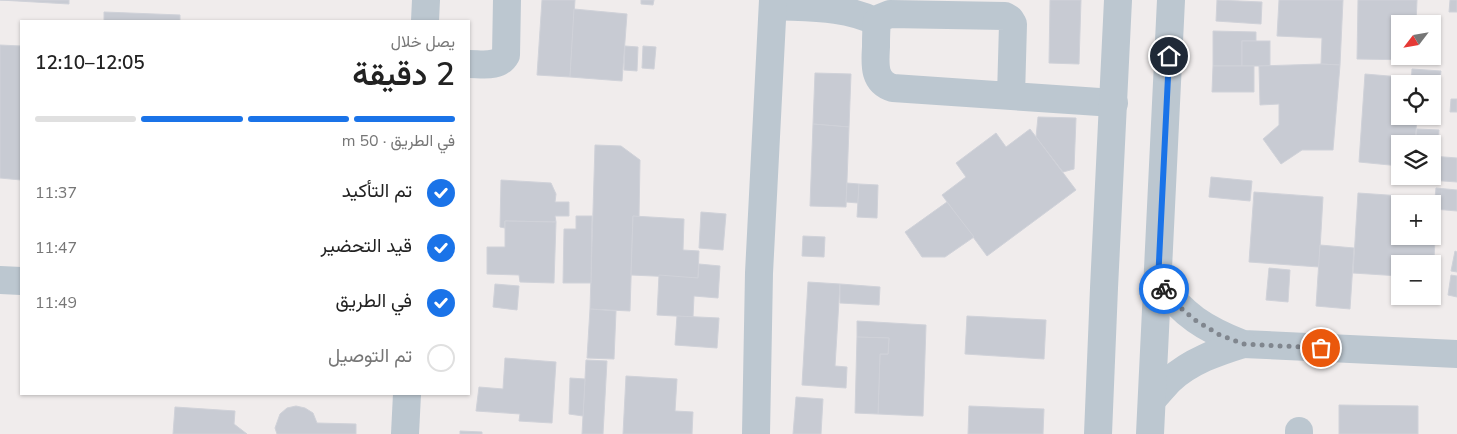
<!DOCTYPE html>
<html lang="ar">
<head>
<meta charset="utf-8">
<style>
	body { margin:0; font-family:"Nunito Sans",Vazirmatn,sans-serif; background:#f6f6f6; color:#222; direction:rtl; height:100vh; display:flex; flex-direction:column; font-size:19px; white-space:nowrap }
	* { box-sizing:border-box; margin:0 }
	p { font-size:16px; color:#767676 }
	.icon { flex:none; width:28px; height:28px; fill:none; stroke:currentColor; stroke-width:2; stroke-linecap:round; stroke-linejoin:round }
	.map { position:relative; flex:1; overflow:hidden; direction:ltr }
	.sheet { position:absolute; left:20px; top:20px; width:450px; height:375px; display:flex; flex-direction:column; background:#fff; border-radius:0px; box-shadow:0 1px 4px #0004; direction:rtl }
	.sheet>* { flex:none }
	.needle { width:32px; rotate:239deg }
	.buttons { position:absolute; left:1391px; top:15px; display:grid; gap:10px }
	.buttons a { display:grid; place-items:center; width:50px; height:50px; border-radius:0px; background:#fff; box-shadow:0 1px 4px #0004; font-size:25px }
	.pin { position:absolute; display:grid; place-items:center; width:42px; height:42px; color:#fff; margin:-21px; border:2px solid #fff; border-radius:50%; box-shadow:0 1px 5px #0007 }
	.courier { position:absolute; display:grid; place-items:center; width:50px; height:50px; margin:-25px; border:4px solid #1a73e8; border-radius:50%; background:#fff; color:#222; box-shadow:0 1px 6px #0007 }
	.headline em { font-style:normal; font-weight:600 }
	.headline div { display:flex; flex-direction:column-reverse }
	.headline { display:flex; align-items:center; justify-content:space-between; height:85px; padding:0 15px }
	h1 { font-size:32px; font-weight:600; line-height:38px }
	.bar { display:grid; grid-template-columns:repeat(4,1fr); gap:8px 5px; align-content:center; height:60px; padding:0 15px }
	.bar i { height:6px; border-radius:4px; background:#e0e0e0 }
	.bar .selected { background:#1a73e8 }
	.bar p { grid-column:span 4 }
	ol { padding:0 15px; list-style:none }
	li { display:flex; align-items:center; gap:15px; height:55px }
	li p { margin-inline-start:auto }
	li .icon { padding:5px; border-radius:50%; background:#1a73e8; color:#fff; stroke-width:4 }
	li:last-child { color:#767676 }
	li i { width:28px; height:28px; border:2px solid #e0e0e0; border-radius:50% }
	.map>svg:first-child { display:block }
</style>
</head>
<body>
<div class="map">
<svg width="1457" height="434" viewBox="0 0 1457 434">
	<rect width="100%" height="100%" fill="#f0ecec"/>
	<!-- building -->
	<g fill="#c8cbd3" stroke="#d0d2d9">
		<polygon points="0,0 69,0 69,4"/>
		<polygon points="542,0 575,0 570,77 537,75"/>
		<polygon points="641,0 654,0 653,5 641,4"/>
		<polygon points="1050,0 1081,0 1079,64 1049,63"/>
		<polygon points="1217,0 1262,2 1261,24 1216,21"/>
		<polygon points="1279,0 1343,0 1340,65 1321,64 1322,38 1277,36"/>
		<polygon points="1358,0 1417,0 1416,24 1400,24 1400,56 1415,56 1415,60 1357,59"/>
		<polygon points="1450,0 1457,0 1457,12 1449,12"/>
		<polygon points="574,9 627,14 622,81 570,77"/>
		<polygon points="104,12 180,15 180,21 104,21"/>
		<polygon points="1213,31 1256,32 1256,41 1242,41 1242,66 1213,66"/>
		<rect x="1242" y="41" width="28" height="25"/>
		<polygon points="0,45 21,46 21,180 0,178"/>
		<polygon points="625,46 638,47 637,71 624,70"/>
		<polygon points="643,46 656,47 654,69 642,68"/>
		<polygon points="1321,64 1340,65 1333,150 1302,150 1281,164 1263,139 1279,125 1279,104 1260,105 1259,66"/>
		<polygon points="1213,66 1254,66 1254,92 1212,92"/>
		<polygon points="1412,69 1441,71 1439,90 1432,89 1432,84 1411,84"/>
		<polygon points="815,73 851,74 849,127 813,124"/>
		<polygon points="1365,74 1412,78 1411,84 1400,84 1400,116 1417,116 1415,144 1400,144 1400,166 1359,162"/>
		<polygon points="1451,99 1457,99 1457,112 1450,112"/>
		<polygon points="1038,117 1076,118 1074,169 1063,172 1036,137"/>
		<polygon points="813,124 849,127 846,207 810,206"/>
		<polygon points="1030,129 1076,190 987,256 942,195 966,177 956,163 996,133 1006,147"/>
		<polygon points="1417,129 1439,130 1438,149 1432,148 1432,144 1415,144"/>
		<polygon points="595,145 621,146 640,160 639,217 633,216 630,311 590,309"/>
		<polygon points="1432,156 1457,158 1457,182 1429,180 1429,176 1432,176"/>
		<polygon points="1211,177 1252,181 1250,201 1209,197"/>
		<polygon points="501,180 551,183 556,194 555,202 569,202 569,216 555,216 556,222 505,221 505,228 500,227"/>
		<polygon points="847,183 859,184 858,203 846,202"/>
		<polygon points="859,184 878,185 877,218 857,217"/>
		<polygon points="1436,188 1457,190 1457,211 1434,209"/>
		<polygon points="1254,192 1323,197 1319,267 1249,262"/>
		<polygon points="1358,193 1431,198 1430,204 1400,204 1400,236 1416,236 1416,238 1435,240 1433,278 1432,264 1400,264 1400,276 1353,273"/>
		<polygon points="947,202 974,237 945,257 922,257 905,232"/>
		<polygon points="701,212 726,214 723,250 699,248"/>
		<polygon points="576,216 592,216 591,283 563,283 564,229 576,229"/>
		<polygon points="633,216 684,219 683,250 699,251 698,278 631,275"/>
		<polygon points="505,221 556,222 554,283 520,282 519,275 487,274 487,247 505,247"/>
		<polygon points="803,236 825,237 824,257 802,256"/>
		<polygon points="1320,245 1354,248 1350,309 1316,306"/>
		<polygon points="1455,251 1457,252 1457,272 1451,271"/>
		<polygon points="699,264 720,266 718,298 694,296 693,317 657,315 659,275 698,278"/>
		<polygon points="1269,268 1290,270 1288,302 1266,300"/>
		<polygon points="1451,275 1457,276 1457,297 1448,295"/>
		<polygon points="808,282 840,284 835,366 847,367 846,388 802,385"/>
		<polygon points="495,284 519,286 517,310 493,307"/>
		<polygon points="840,284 880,287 879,305 840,303"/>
		<polygon points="590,309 616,311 614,359 587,358"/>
		<polygon points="677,316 719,318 717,348 675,345"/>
		<polygon points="967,316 1046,320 1044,359 965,354"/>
		<polygon points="857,321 926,325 923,416 878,414 880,354 888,354 889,338 857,337"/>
		<polygon points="857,337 889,338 888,354 880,354 878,414 855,413"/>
		<polygon points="505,358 556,362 552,423 519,421 520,414 476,411 479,387 503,389"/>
		<polygon points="586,360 607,361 603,434 582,434"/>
		<polygon points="626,376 677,379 675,411 693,412 692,434 623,434"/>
		<polygon points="570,378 585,379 583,416 569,414"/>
		<polygon points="796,397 823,399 821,434 793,434"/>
		<polygon points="1339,405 1418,406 1418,434 1339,434"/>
		<polygon points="296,406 305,408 313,413 317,423 356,424 356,434 277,434 275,428 280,414 287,408"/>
		<polygon points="969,406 1044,409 1043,434 968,434"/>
		<polygon points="175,407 235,411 234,424 247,434 173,434"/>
		<polygon points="460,431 482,432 482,434 460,434"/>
	</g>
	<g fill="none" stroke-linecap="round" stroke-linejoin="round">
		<!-- minor -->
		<g stroke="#bcc7d0" stroke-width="28">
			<path d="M773,6C809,8 844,6 877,22"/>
			<polyline points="425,21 426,0"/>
			<path d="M469,64C482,64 499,68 506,55L507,0"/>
			<path d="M1011,96L1013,24L1010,19L1005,16L890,14L880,18L877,22C876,30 876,39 876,47C875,64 873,82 893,88L1114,103"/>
			<polyline points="0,280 21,281"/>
			<path d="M1158,282C1185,316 1203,328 1243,344L1457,354"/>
			<path d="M1152,400C1158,394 1164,386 1170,380C1191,361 1217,352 1243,344"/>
			<polyline points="405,434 407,394"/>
			<polyline points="756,434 759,273 773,0"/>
			<polyline points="1098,434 1104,288 1118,0"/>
			<polyline points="1150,434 1171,0"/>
			<polyline points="1299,434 1299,431"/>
		</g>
	</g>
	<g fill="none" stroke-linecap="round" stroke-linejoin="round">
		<!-- done -->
		<polyline stroke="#80868e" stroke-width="5" stroke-dasharray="0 9" points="1164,289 1175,303 1195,320 1218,334 1243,344 1321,348"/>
		<!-- route -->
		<polyline stroke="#1a73e8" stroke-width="6" points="1164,289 1158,282 1169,56"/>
	</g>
</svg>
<div class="buttons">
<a><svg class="needle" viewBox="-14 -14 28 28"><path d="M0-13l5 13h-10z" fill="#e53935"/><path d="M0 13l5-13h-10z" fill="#767676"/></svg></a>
<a><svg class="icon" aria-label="locate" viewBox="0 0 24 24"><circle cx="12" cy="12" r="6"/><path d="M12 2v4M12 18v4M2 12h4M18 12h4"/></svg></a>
<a><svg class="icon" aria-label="layers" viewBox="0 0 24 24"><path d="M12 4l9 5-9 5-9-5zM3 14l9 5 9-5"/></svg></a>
<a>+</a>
<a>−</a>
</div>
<div class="pin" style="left:1321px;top:348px;background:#ea580c"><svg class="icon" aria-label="bag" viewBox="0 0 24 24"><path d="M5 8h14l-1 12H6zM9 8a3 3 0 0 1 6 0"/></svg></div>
<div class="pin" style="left:1169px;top:56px;background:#1f2937"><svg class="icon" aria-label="home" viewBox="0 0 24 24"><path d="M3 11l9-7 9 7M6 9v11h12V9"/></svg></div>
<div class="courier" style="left:1164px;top:289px"><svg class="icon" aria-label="bike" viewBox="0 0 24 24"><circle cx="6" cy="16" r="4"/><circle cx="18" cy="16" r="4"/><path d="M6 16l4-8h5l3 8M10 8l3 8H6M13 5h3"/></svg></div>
<section class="sheet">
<div class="headline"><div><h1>2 دقيقة</h1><p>يصل خلال</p></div><em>12:05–12:10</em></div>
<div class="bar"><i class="selected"></i><i class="selected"></i><i class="selected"></i><i></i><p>في الطريق · 50 m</p></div>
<ol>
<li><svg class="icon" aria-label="check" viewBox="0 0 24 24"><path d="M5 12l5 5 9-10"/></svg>تم التأكيد<p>11:37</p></li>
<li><svg class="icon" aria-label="check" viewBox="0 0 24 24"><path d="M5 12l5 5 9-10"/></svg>قيد التحضير<p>11:47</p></li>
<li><svg class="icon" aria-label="check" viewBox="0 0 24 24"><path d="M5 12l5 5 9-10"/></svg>في الطريق<p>11:49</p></li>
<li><i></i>تم التوصيل</li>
</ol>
</section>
</div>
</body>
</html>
